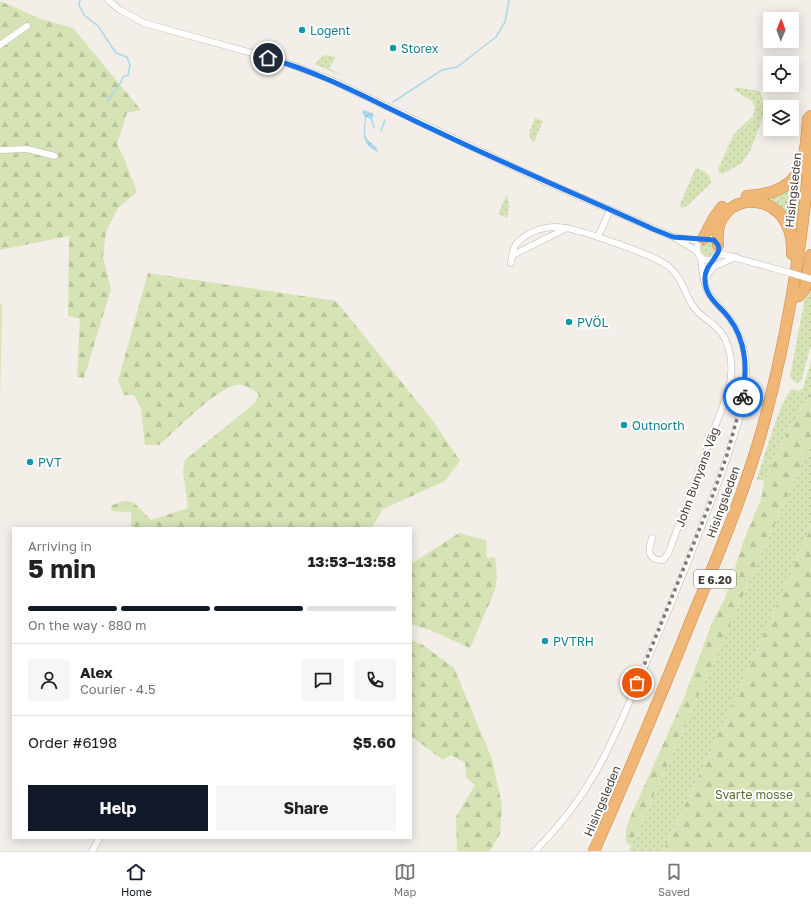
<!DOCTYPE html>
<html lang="en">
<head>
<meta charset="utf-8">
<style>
	body { margin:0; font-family:"Golos Text",sans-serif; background:#f6f6f6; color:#202124; height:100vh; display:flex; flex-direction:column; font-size:15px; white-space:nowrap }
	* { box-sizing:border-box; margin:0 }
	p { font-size:13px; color:#757577 }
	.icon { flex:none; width:22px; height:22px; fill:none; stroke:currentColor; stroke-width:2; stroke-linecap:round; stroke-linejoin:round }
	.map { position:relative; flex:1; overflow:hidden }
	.sheet { position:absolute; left:12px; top:527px; width:400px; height:312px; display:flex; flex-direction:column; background:#fff; border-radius:0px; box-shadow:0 2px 10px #0003 }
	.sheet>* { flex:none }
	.needle { width:26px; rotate:1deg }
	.controls { position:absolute; left:763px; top:12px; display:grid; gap:8px }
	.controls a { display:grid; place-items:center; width:36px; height:36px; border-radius:0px; background:#fff; box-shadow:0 2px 10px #0003; font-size:20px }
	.pin { position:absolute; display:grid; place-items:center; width:34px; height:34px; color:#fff; margin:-17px; border:2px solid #fff; border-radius:50%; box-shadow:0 1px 4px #0007 }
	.courier { position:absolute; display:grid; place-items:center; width:40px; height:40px; margin:-20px; border:3px solid #1a73e8; border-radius:50%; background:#fff; color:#222; box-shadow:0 1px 5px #0007 }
	.summary em { font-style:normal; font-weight:700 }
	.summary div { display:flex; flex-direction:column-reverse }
	.summary { display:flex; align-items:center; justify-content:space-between; height:68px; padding:0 16px }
	h1 { font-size:26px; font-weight:700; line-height:30px }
	.bar { display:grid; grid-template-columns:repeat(4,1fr); gap:6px 4px; align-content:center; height:48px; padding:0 16px }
	.bar i { height:5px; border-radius:3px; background:#e0e0e0 }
	.bar .active { background:#111827 }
	.bar p { grid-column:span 4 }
	.line { display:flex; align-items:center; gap:10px; padding:0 16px; border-top:1px solid #e0e0e0 }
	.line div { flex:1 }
	.round { display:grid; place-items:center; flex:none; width:42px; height:42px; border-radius:0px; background:#f6f6f6 }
	.cta { display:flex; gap:8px; margin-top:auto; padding:8px 16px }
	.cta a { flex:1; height:46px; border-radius:0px; background:#111827; color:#fff; font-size:16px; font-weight:700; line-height:46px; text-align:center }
	.cta a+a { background:#f6f6f6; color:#202124 }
	.tab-bar { display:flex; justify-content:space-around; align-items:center; height:56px; border-top:1px solid #e0e0e0; background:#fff; font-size:11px; color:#757577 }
	.tab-bar a { display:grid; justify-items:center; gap:2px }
	.tab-bar .active { color:#111827 }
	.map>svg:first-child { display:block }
</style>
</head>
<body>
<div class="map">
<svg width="811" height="851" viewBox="0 0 811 851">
	<defs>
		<pattern id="grass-dots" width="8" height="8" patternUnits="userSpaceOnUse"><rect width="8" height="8" fill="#d5e3b5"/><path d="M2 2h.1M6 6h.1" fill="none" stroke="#b8c49c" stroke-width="1.8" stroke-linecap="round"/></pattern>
		<pattern id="forest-firs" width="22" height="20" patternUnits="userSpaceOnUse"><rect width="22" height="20" fill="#d5e3b5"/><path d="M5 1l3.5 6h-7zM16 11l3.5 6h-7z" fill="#b8c49c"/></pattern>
		<pattern id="water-waves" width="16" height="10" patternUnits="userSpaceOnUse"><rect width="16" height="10" fill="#aad9ea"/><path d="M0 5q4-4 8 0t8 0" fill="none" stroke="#94bbc9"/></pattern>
	</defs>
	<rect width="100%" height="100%" fill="#f3eee8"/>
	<!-- grass -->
	<g fill="url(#grass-dots)">
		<polygon points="324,55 336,57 329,68 340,75 315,64"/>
		<polygon points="740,88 760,91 763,100 764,114 751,149 742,163 722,174 719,172 718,169 734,134 753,116 755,107 752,101 734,90 735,88"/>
		<path d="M535,118L543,121L534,142C525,136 532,126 535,118Z"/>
		<path d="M805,163L797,248L765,200C793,191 791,187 805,163Z"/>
		<path d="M696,168C703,171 711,173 711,183L687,206L681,208L680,204Z"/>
		<polygon points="507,194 509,204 508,218 498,214"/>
		<circle cx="708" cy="249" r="7"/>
		<polygon points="808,282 811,283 811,345 801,381 796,383 790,377"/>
		<path d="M811,361V390L781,444L764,481L757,479C762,464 782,395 792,389L799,391L803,388Z"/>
		<polygon points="811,444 811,527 735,699 663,851 629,851"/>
	</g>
	<!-- forest -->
	<g fill="url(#forest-firs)">
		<polygon points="0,1 41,19 73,28 141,110 127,113 117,144 123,156 137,192 118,208 106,232 103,257 111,289 84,378 77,377 80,319 68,316 69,236 0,250"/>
		<path d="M148,273L336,301L433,421L460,461L445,481L383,509L372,528H131V512L112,511L111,506C135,494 135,506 151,520L188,508L183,472L185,460L255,403L259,394C253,390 245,383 237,385C217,388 176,430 159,445H145L141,408L134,395H124L118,381Z"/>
		<polygon points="0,303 2,307 0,404"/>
		<polygon points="811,390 811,444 631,846 626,842 626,829 632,813 684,698 712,623 725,598 744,540 761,499 764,481 781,444"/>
		<polygon points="811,527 811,851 663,851 735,699"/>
		<polygon points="459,533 486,540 487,558 495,557 497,577 495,590 470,648 430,630 411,624 411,564"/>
		<polygon points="411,640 423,645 454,668 492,759 502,805 500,834 490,851 457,851 456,817 475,785 466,778 465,763 451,755 443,760 411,736"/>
	</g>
	<!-- water -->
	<path fill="url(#water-waves)" d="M364,110L374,114L372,120L366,117C366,123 364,132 366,137C369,144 378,145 378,152C360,144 364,133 365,117L362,112Z"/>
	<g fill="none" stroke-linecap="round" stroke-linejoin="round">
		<!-- stream -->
		<g stroke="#aad9ea" stroke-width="1.5">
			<polyline points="80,0 79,5 84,15 98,26 116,53 127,57 130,65 128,75 123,77 121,82 107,102"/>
			<polyline points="393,102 442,70 457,67 496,37 505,22 509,0"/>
			<polyline points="372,120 374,128"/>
			<polyline points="381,131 385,120"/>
		</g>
		<!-- street casing -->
		<g stroke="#c0b7af" stroke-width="7">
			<g id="street">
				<polyline points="108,0 120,10 144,23 281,61 329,79 537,178 673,237 697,251"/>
				<polyline points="0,45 27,26"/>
				<polyline points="0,150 27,149 55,156"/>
				<path d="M598,237C618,244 651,254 668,266C682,277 684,292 693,306C699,315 708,320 716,327C733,342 734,372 728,392L668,554L663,560C647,561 648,549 652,538"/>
				<polyline points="675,237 701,241"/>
				<circle cx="708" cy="249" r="11"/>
				<polyline points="718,253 787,272"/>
				<polyline points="513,255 567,228"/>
				<path d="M511,263C512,258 512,253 514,248C516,243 522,238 527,235C551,220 573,229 598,237L610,210"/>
				<polyline points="704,280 713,267 736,257"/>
				<polyline points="92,851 100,838"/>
				<path d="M535,851C559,827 580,800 597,770C621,727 638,680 658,635C681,580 703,525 723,469C734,437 747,402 746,367C745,348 739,329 727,315C721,308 713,301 708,292C703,282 702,269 701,257"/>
			</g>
		</g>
		<!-- highway casing -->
		<g stroke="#cf8946" stroke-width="12">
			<g id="highway">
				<path d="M747,196C801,193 805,166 808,119L811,116"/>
				<polyline points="703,239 714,218 722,207"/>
				<path d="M718,245C710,187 796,185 792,254"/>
				<polyline points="799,296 805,288 811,255"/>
				<path d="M594,851C629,772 662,693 694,613C719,553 744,493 762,430C788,336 803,240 811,143"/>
			</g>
		</g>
		<!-- street -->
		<use href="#street" stroke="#fff" stroke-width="6"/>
		<!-- highway -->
		<use href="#highway" stroke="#f0b676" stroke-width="11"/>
		<!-- street-bridge casing -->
		<g stroke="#c0b7af" stroke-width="7" stroke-linecap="butt">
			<polyline id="street-bridge" points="787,272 811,279"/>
		</g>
		<!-- street-bridge -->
		<use href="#street-bridge" stroke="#fff" stroke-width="6"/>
	</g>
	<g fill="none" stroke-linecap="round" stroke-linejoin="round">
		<!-- done -->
		<polyline stroke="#827c76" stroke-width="4" stroke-dasharray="0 7.2" points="637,683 709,506 727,455 743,397"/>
		<!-- route -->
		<path stroke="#1a73e8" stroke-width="5" d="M268,58C326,74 378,104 432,129C505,164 580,196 653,229L673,237L714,240L718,245L719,250C715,261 704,267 705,280C705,297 720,306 729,318C747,341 747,370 743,397"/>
	</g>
	<!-- markers -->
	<g fill="#0f9aa8" stroke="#fff" stroke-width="1.5">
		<circle cx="302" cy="30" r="4"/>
		<circle cx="393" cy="48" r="4"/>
		<circle cx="569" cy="322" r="4"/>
		<circle cx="624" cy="425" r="4"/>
		<circle cx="30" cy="462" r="4"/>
		<circle cx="545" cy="641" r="4"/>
	</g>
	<g text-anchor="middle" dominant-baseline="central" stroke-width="4" stroke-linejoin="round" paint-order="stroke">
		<!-- shield labels -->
		<rect fill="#fff" stroke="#7d7874" stroke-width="1" x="694" y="570" width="42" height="18" rx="3"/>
		<g font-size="11" font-weight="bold" fill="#453e38">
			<text x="715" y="579">E 6.20</text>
		</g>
		<!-- culture labels -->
		<g font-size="12" fill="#0d838f" stroke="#fff" text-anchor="start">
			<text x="310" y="30">Logent</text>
			<text x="401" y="48">Storex</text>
			<text x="577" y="322">PVÖL</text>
			<text x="632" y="425">Outnorth</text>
			<text x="38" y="462">PVT</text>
			<text x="553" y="641">PVTRH</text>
		</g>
		<!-- street labels -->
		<g font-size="12" fill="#453e38" stroke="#fff">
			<text transform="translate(793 190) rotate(-84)">Hisingsleden</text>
			<text transform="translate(697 477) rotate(-70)">John Bunyans Väg</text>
			<text transform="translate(723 502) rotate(-70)">Hisingsleden</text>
			<text transform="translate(602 801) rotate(-67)">Hisingsleden</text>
		</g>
		<!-- park labels -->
		<g font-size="12" fill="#527230" stroke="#fff">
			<text x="754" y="794">Svarte mosse</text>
		</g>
	</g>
</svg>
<div class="controls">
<a><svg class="needle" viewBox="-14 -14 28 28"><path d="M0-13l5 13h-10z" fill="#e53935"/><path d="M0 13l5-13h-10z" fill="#757577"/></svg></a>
<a><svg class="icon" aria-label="locate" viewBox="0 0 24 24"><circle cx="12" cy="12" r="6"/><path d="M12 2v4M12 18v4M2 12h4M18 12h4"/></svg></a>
<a><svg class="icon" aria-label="layers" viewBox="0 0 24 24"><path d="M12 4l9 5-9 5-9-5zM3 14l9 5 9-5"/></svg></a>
</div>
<div class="pin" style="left:637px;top:683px;background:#ea580c"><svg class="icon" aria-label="bag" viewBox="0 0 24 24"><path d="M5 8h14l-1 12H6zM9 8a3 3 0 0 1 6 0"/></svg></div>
<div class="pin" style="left:268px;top:58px;background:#1f2937"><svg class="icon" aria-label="home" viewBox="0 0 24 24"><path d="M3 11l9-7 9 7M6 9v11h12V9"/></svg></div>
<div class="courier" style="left:743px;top:397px"><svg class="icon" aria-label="bike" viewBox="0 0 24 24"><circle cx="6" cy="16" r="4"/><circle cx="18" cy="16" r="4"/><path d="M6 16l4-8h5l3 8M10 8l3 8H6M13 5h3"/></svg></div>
<section class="sheet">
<div class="summary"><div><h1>5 min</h1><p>Arriving in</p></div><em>13:53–13:58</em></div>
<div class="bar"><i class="active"></i><i class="active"></i><i class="active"></i><i></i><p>On the way · 880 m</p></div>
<div class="line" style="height:72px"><a class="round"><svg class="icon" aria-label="person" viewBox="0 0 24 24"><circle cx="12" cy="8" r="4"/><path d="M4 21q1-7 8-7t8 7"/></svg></a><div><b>Alex</b><p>Courier · 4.5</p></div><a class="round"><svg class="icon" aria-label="chat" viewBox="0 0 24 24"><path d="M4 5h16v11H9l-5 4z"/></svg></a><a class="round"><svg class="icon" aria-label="phone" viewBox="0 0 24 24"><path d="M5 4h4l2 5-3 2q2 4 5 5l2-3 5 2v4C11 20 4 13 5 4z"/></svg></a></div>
<div class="line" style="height:52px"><div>Order #6198</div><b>$5.60</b></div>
<div class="cta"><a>Help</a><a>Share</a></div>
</section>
</div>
<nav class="tab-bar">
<a class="active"><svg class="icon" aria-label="home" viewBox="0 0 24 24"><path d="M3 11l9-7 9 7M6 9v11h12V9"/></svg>Home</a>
<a><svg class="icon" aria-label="map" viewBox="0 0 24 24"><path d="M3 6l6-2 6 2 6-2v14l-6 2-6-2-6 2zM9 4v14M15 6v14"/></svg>Map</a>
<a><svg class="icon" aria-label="saved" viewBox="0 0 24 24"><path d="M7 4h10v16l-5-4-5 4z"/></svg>Saved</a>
</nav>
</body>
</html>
